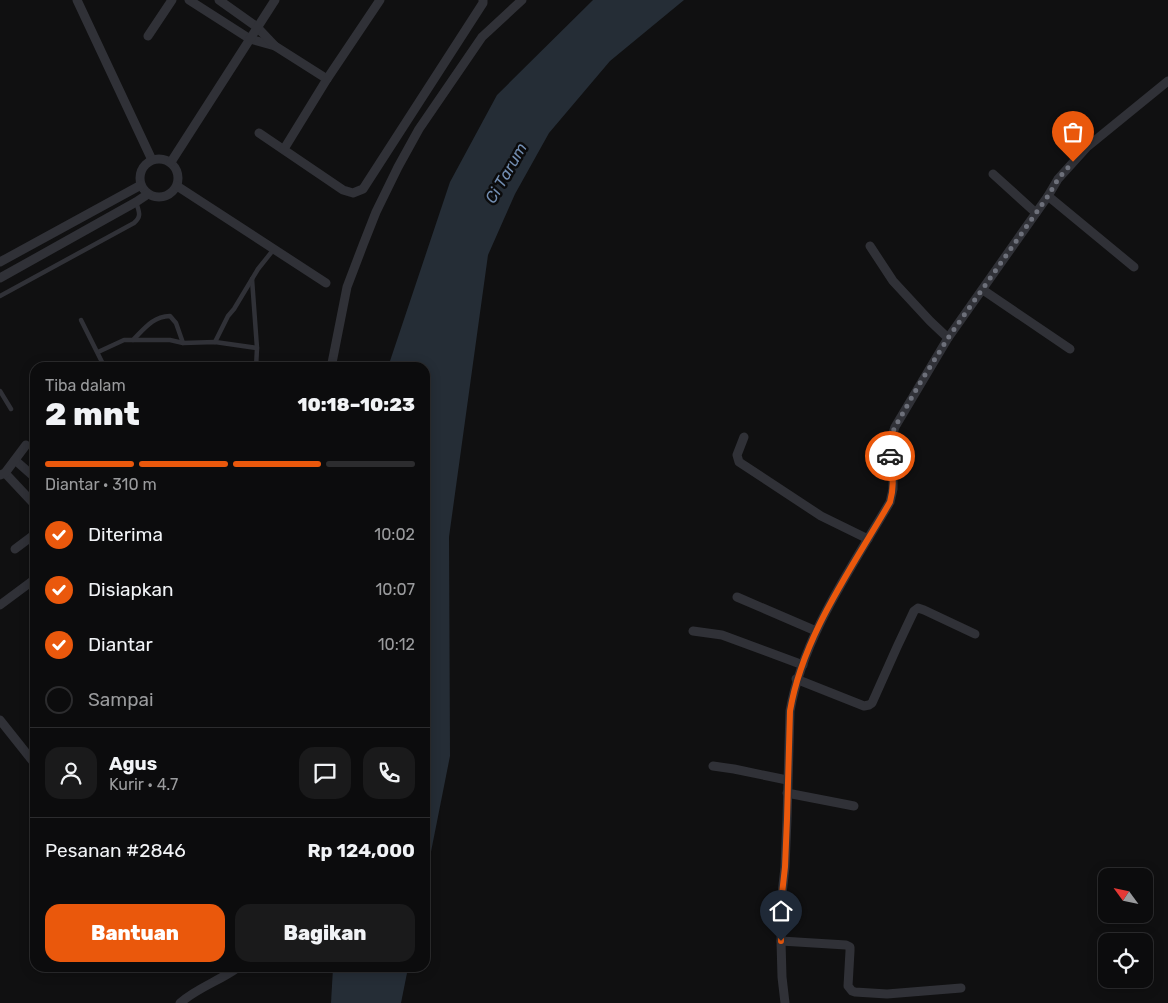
<!DOCTYPE html>
<html lang="id">
<head>
<meta charset="utf-8">
<style>
	body { margin:0; font-family:Rubik,sans-serif; background:#1a1a1b; color:#f1f3f6; height:100vh; display:flex; flex-direction:column; font-size:19px; white-space:nowrap }
	* { box-sizing:border-box; margin:0 }
	p { font-size:16px; color:#9a9b9d }
	.icon { flex:none; width:28px; height:28px; fill:none; stroke:currentColor; stroke-width:2; stroke-linecap:round; stroke-linejoin:round }
	.map { position:relative; flex:1; overflow:hidden }
	.drawer { position:absolute; left:30px; top:362px; width:400px; height:610px; display:flex; flex-direction:column; background:#0c0c0d; border-radius:15px; box-shadow:0 2px 12px #0003,0 0 0 1px #2c2c2e }
	.drawer>* { flex:none }
	.needle { width:32px; rotate:303deg }
	.buttons { position:absolute; left:1098px; top:868px; display:grid; gap:10px }
	.buttons a { display:grid; place-items:center; width:55px; height:55px; border-radius:10px; background:#0c0c0d; box-shadow:0 2px 12px #0003,0 0 0 1px #2c2c2e; font-size:25px }
	.pin { position:absolute; display:grid; place-items:center; width:42px; height:42px; color:#fff; margin:-51px -21px; border-radius:50% 50% 50% 0; rotate:-45deg; box-shadow:0 0 5px #0007 }
	.pin .icon { rotate:45deg }
	.courier { position:absolute; display:grid; place-items:center; width:50px; height:50px; margin:-25px; border:4px solid #ea580c; border-radius:50%; background:#fff; color:#222; box-shadow:0 1px 6px #0007 }
	.summary em { font-style:normal; font-weight:800 }
	.summary div { display:flex; flex-direction:column-reverse }
	.summary { display:flex; align-items:center; justify-content:space-between; height:85px; padding:0 15px }
	h1 { font-size:32px; font-weight:800; line-height:38px }
	.bar { display:grid; grid-template-columns:repeat(4,1fr); gap:8px 5px; align-content:center; height:60px; padding:0 15px }
	.bar i { height:6px; border-radius:4px; background:#2c2c2e }
	.bar .current { background:#ea580c }
	.bar p { grid-column:span 4 }
	.line { display:flex; align-items:center; gap:12px; padding:0 15px; border-top:1px solid #2c2c2e }
	.line div { flex:1 }
	.round { display:grid; place-items:center; flex:none; width:52px; height:52px; border-radius:15px; background:#1a1a1b }
	ol { padding:0 15px; list-style:none }
	li { display:flex; align-items:center; gap:15px; height:55px }
	li p { margin-inline-start:auto }
	li .icon { padding:5px; border-radius:50%; background:#ea580c; color:#fff; stroke-width:4 }
	li:last-child { color:#9a9b9d }
	li i { width:28px; height:28px; border:2px solid #2c2c2e; border-radius:50% }
	.cta { display:flex; gap:10px; margin-top:auto; padding:10px 15px }
	.cta a { flex:1; height:58px; border-radius:15px; background:#ea580c; color:#fff; font-size:20px; font-weight:800; line-height:58px; text-align:center }
	.cta a+a { background:#1a1a1b; color:#f1f3f6 }
	.map>svg:first-child { display:block }
</style>
</head>
<body>
<div class="map">
<svg width="1168" height="1003" viewBox="0 0 1168 1003">
	<rect width="100%" height="100%" fill="#101011"/>
	<!-- water -->
	<g fill="#252d36">
		<polygon points="593,0 684,0 610,61 549,133 515,194 488,255 449,537 450,756 425,882 425,368 389,367 389,364 450,182 497,95"/>
		<polygon points="333,968 408,968 401,1003 331,1003"/>
	</g>
	<g fill="none" stroke-linecap="round" stroke-linejoin="round">
		<!-- service -->
		<g stroke="#303137" stroke-width="4.5">
			<polyline points="252,279 257,348 256,368"/>
			<path d="M0,296L134,223C142,216 139,212 136,202"/>
			<polyline points="81,320 105,368"/>
			<path d="M133,340C145,328 152,317 170,316L176,323L183,343"/>
			<polyline points="215,342 228,316 234,309 258,269 274,249"/>
			<polyline points="98,352 124,340 170,340 183,343 215,342 257,348"/>
			<polyline points="0,391 11,409"/>
		</g>
		<!-- minor -->
		<g stroke="#303137" stroke-width="9">
			<polyline points="77,0 152,160"/>
			<polyline points="189,0 250,39 275,46"/>
			<polyline points="219,0 257,27 275,46 327,79"/>
			<polyline points="148,36 172,0"/>
			<polyline points="259,133 343,190 353,193 363,189 483,3 483,0"/>
			<polyline points="284,149 327,79 380,0"/>
			<circle cx="159" cy="178" r="19"/>
			<polyline points="171,162 275,0"/>
			<polyline points="993,174 1036,213"/>
			<polyline points="177,186 326,283"/>
			<polyline points="1048,196 1134,267"/>
			<polyline points="870,246 893,281 930,321 948,338"/>
			<polyline points="0,262 141,185"/>
			<polyline points="0,278 136,202 148,194"/>
			<polyline points="983,290 1070,349"/>
			<polyline points="331,368 347,287 363,245 376,212 398,167 419,129 482,37 522,0"/>
			<polyline points="744,437 737,455 739,462 821,516 868,539"/>
			<polyline points="15,460 33,476"/>
			<polyline points="5,473 35,505"/>
			<polyline points="0,475 5,473 26,445"/>
			<polyline points="15,549 35,534"/>
			<polyline points="737,597 816,631"/>
			<polyline points="0,605 35,579"/>
			<polyline points="693,631 722,635 803,665"/>
			<polyline points="796,679 864,706 869,705 872,703 897,647 914,611 918,608 924,610 975,634"/>
			<polyline points="0,720 35,764"/>
			<polyline points="713,766 734,769 787,780"/>
			<polyline points="787,793 854,806"/>
			<polyline points="781,941 846,945 850,947 850,951 848,986 852,991 855,992 887,994 961,988"/>
			<path d="M180,1003C197,988 219,981 237,968"/>
			<path d="M785,1003L782,977L781,941L782,894L785,867L787,819L790,711C803,636 852,567 890,502L893,489V481L889,445L895,427L948,338L1048,196L1058,179L1087,147L1168,81"/>
		</g>
	</g>
	<g fill="none" stroke-linecap="round" stroke-linejoin="round">
		<!-- done -->
		<polyline stroke="#6d707a" stroke-width="5" stroke-dasharray="0 9" points="890,456 889,445 892,434 895,427 920,383 948,338 1048,196 1058,179 1073,162"/>
		<!-- route -->
		<path stroke="#ea580c" stroke-width="6" d="M781,941L782,894L785,867L787,819L790,711C803,635 852,568 890,502C895,483 892,475 890,456"/>
	</g>
	<g text-anchor="middle" dominant-baseline="central" stroke-width="5" stroke-linejoin="round" paint-order="stroke">
		<!-- water labels -->
		<g font-size="16" font-style="italic" fill="#738eb2" stroke="#0b0b0c">
			<text transform="translate(506 173) rotate(-60)">Ci Tarum</text>
		</g>
	</g>
</svg>
<div class="buttons">
<a><svg class="needle" viewBox="-14 -14 28 28"><path d="M0-13l5 13h-10z" fill="#e53935"/><path d="M0 13l5-13h-10z" fill="#9a9b9d"/></svg></a>
<a><svg class="icon" aria-label="locate" viewBox="0 0 24 24"><circle cx="12" cy="12" r="6"/><path d="M12 2v4M12 18v4M2 12h4M18 12h4"/></svg></a>
</div>
<div class="pin" style="left:1073px;top:162px;background:#ea580c"><svg class="icon" aria-label="bag" viewBox="0 0 24 24"><path d="M5 8h14l-1 12H6zM9 8a3 3 0 0 1 6 0"/></svg></div>
<div class="pin" style="left:781px;top:941px;background:#1f2937"><svg class="icon" aria-label="home" viewBox="0 0 24 24"><path d="M3 11l9-7 9 7M6 9v11h12V9"/></svg></div>
<div class="courier" style="left:890px;top:456px"><svg class="icon" aria-label="car" viewBox="0 0 24 24"><path d="M5 17H2v-5l4-1 3-4h7l3 4 3 1v5h-3M9 17h6M6 11h13"/><circle cx="7" cy="17" r="2"/><circle cx="17" cy="17" r="2"/></svg></div>
<section class="drawer">
<div class="summary"><div><h1>2 mnt</h1><p>Tiba dalam</p></div><em>10:18–10:23</em></div>
<div class="bar"><i class="current"></i><i class="current"></i><i class="current"></i><i></i><p>Diantar · 310 m</p></div>
<ol>
<li><svg class="icon" aria-label="check" viewBox="0 0 24 24"><path d="M5 12l5 5 9-10"/></svg>Diterima<p>10:02</p></li>
<li><svg class="icon" aria-label="check" viewBox="0 0 24 24"><path d="M5 12l5 5 9-10"/></svg>Disiapkan<p>10:07</p></li>
<li><svg class="icon" aria-label="check" viewBox="0 0 24 24"><path d="M5 12l5 5 9-10"/></svg>Diantar<p>10:12</p></li>
<li><i></i>Sampai</li>
</ol>
<div class="line" style="height:90px"><a class="round"><svg class="icon" aria-label="person" viewBox="0 0 24 24"><circle cx="12" cy="8" r="4"/><path d="M4 21q1-7 8-7t8 7"/></svg></a><div><b>Agus</b><p>Kurir · 4.7</p></div><a class="round"><svg class="icon" aria-label="chat" viewBox="0 0 24 24"><path d="M4 5h16v11H9l-5 4z"/></svg></a><a class="round"><svg class="icon" aria-label="phone" viewBox="0 0 24 24"><path d="M5 4h4l2 5-3 2q2 4 5 5l2-3 5 2v4C11 20 4 13 5 4z"/></svg></a></div>
<div class="line" style="height:65px"><div>Pesanan #2846</div><b>Rp 124,000</b></div>
<div class="cta"><a>Bantuan</a><a>Bagikan</a></div>
</section>
</div>
</body>
</html>
